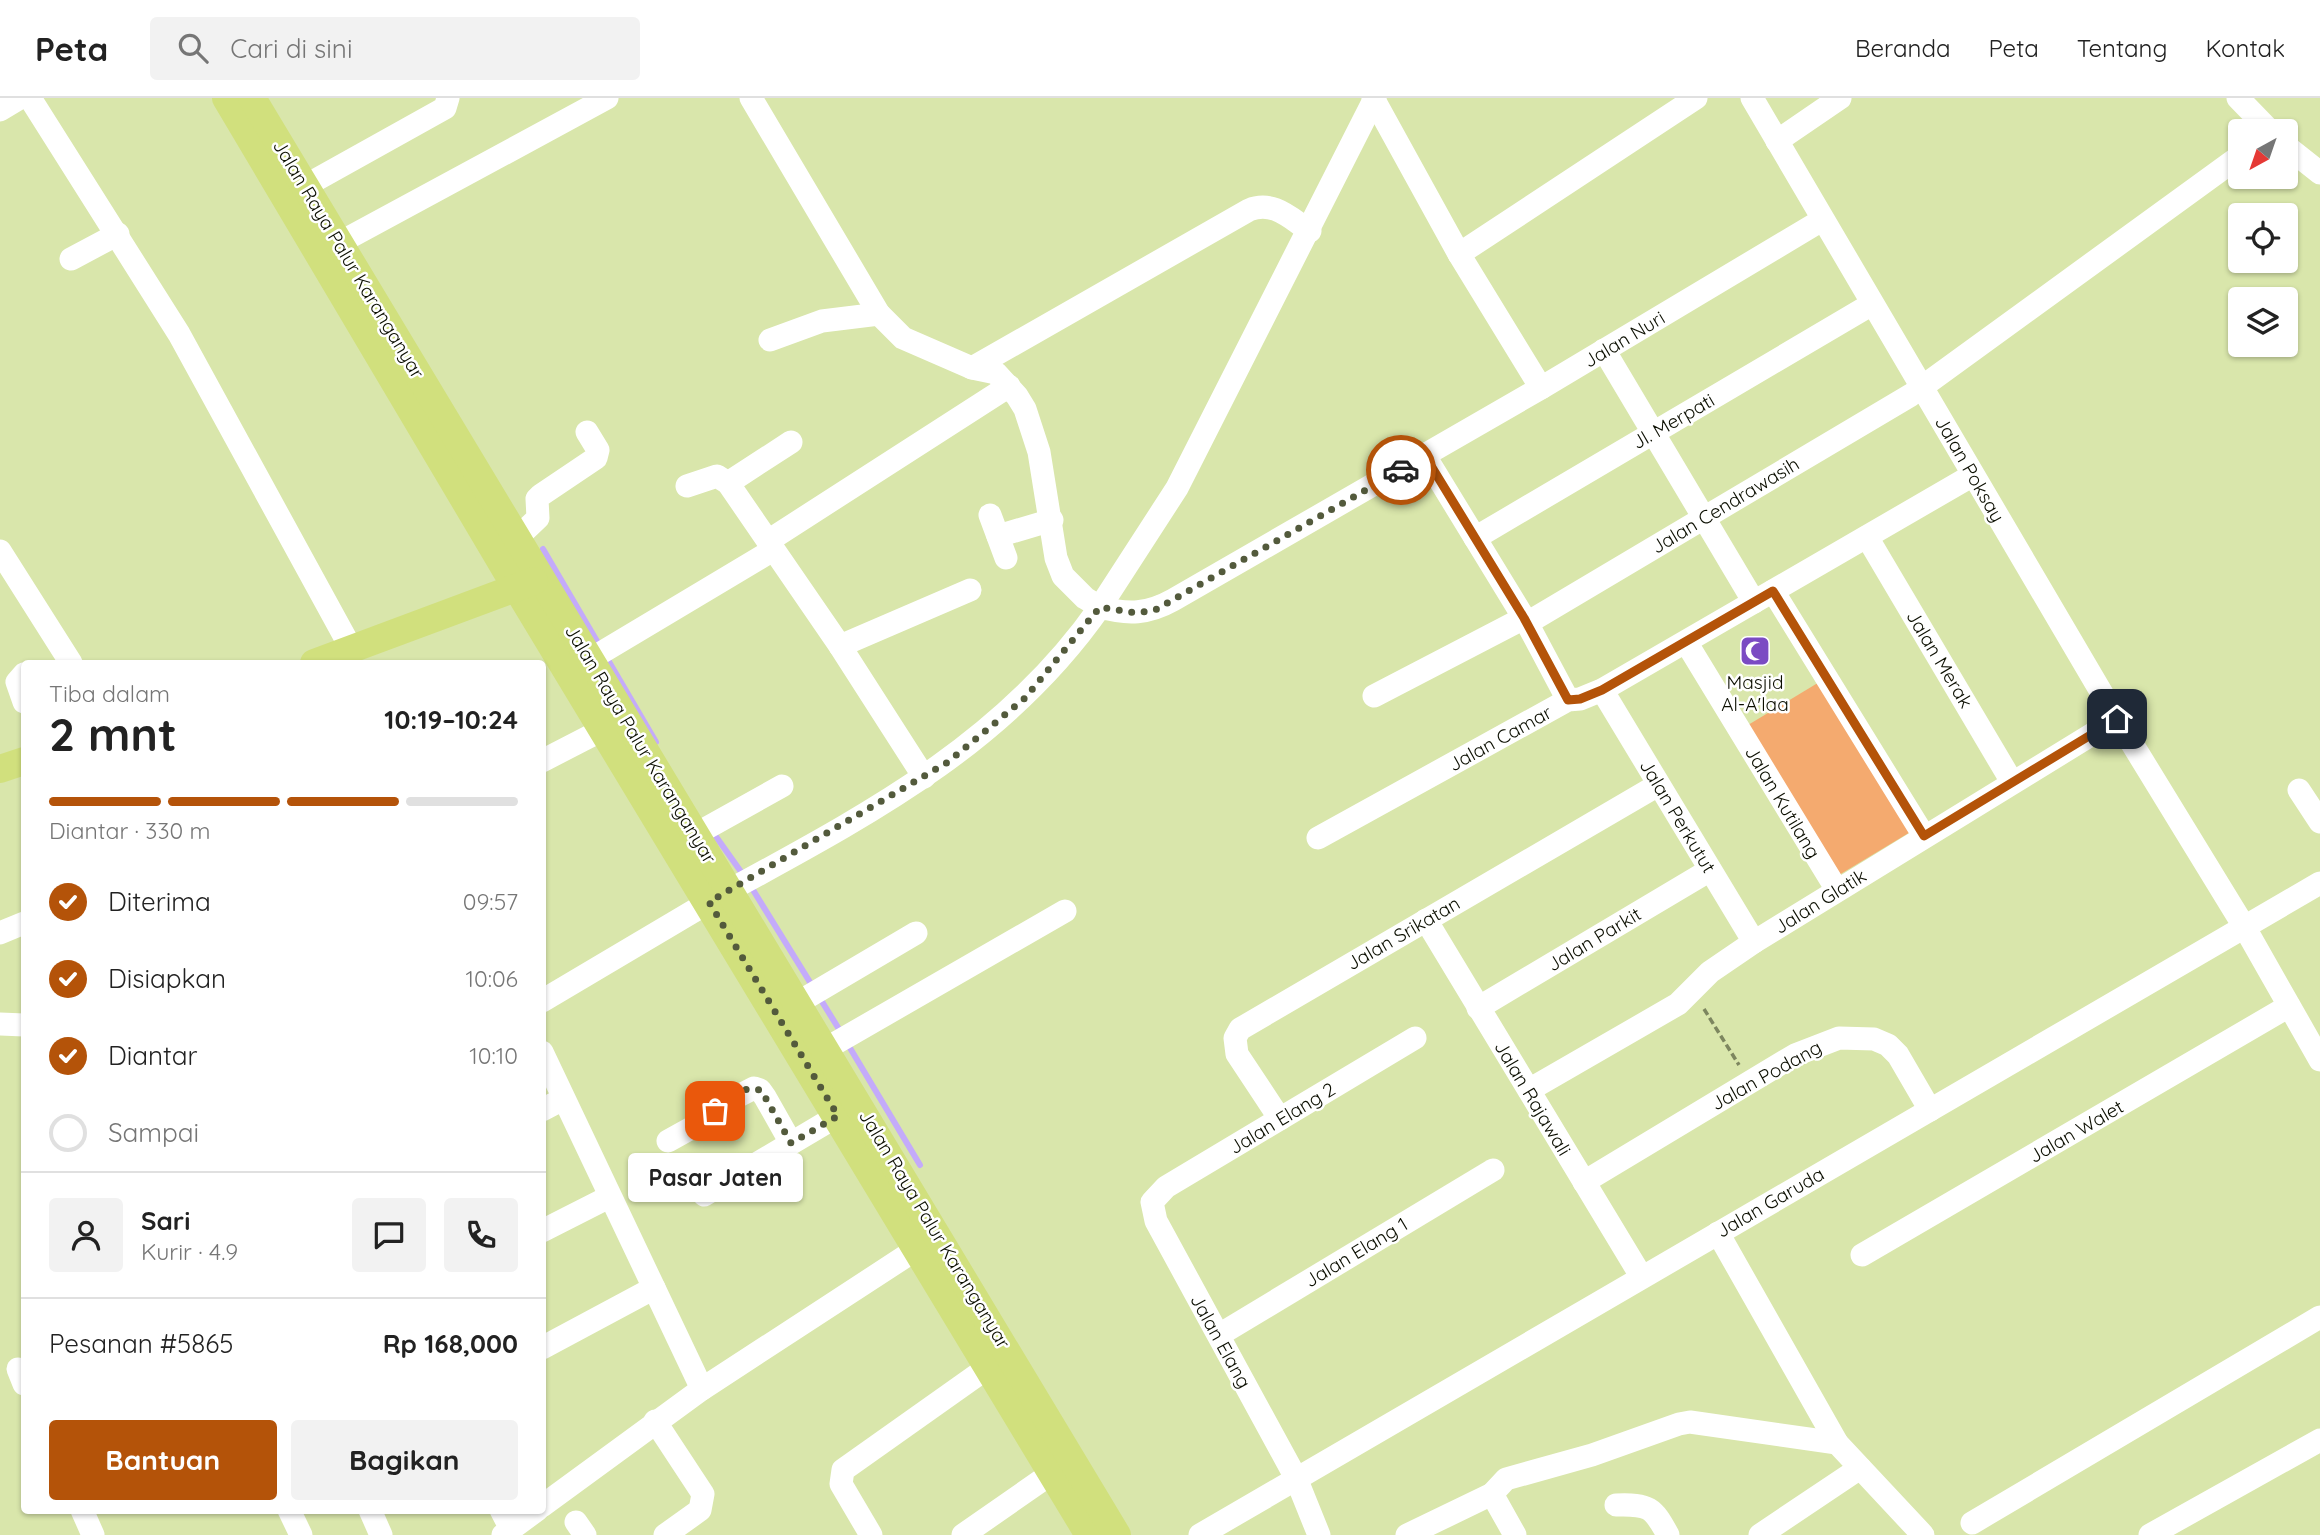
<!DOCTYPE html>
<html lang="id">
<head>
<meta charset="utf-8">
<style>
	body { margin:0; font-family:Quicksand,sans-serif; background:#f2f2f2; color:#222; height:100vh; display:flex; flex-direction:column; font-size:26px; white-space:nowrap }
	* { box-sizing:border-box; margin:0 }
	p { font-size:23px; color:#767676 }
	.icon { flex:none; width:38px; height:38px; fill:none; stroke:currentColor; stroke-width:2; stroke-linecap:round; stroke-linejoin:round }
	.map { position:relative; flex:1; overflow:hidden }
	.details { position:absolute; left:21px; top:562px; width:525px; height:854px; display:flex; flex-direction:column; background:#fff; border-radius:7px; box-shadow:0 2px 5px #0004 }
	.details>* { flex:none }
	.needle { width:46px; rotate:220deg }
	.tools { position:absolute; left:2228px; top:21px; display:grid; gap:14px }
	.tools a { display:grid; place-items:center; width:70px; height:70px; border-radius:7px; background:#fff; box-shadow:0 2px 5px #0004; font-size:35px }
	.pin { position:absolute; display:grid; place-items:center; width:60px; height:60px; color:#fff; margin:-30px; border-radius:14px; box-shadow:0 4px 10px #0006 }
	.courier { position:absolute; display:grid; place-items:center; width:70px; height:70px; margin:-35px; border:5px solid #b45309; border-radius:50%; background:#fff; color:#222; box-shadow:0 2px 9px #0007 }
	.bubble { position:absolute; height:49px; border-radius:7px; background:#fff; box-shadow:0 2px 5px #0004; font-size:23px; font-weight:800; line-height:49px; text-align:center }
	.summary em { font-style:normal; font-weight:800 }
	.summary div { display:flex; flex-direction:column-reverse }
	.summary { display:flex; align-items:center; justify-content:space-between; height:119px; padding:0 28px }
	h1 { font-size:46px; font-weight:800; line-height:52px }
	.bar { display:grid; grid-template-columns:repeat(4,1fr); gap:10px 7px; align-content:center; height:84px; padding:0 28px }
	.bar i { height:9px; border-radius:5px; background:#e0e0e0 }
	.bar .selected { background:#b45309 }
	.bar p { grid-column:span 4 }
	.line { display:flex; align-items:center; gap:18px; padding:0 28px; border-top:2px solid #e0e0e0 }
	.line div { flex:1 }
	.round { display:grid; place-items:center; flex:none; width:74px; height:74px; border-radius:7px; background:#f2f2f2 }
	ol { padding:0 28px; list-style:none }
	li { display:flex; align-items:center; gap:21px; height:77px }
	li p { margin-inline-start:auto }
	li .icon { padding:7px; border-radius:50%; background:#b45309; color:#fff; stroke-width:4 }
	li:last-child { color:#767676 }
	li i { width:38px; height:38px; border:4px solid #e0e0e0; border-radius:50% }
	.primary-button { display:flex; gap:14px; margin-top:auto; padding:14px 28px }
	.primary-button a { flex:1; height:80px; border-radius:7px; background:#b45309; color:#fff; font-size:28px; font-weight:800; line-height:80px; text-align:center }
	.primary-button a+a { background:#f2f2f2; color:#222 }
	header { display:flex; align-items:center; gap:42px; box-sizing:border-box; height:98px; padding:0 35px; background:#fff; border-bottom:2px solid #e0e0e0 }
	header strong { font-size:33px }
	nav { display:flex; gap:38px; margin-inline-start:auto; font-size:24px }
	.search { width:490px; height:63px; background:#f2f2f2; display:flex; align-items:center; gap:18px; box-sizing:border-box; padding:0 24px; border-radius:7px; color:#767676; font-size:26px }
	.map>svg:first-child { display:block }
</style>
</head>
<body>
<header>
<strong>Peta</strong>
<div class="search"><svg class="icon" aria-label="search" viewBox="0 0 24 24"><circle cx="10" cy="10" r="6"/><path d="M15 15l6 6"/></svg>Cari di sini</div>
<nav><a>Beranda</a><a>Peta</a><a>Tentang</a><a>Kontak</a></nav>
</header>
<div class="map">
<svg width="2320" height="1437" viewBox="0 0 2320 1437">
	<rect width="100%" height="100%" fill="#d9e6ab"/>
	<!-- green -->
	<polygon fill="#f4aa6f" points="1821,583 1912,733 1834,780 1743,630"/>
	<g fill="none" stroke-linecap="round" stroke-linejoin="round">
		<!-- stream -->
		<g stroke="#c4abfa" stroke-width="6">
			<polyline points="543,451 656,644"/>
			<polyline points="712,733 744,778"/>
			<polyline points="750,787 842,936"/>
			<polyline points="847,945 920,1067"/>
		</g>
		<!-- path -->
		<polyline stroke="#7d865f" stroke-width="3.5" stroke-dasharray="7 3.5" stroke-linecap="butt" points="1704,911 1739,967"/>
		<!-- minor -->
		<g stroke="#fff" stroke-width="23">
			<polyline points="30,0 179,236 352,552"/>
			<polyline points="751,0 879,216 903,240 972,270 996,275 1017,298 1025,311 1039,354 1056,460 1063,478 1085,500 1100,509 1177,390 1375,0"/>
			<polyline points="1373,0 1459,156 1541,290"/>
			<polyline points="1752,0 2117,621 2245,830 2320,962"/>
			<polyline points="2238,0 2270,33"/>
			<polyline points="0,12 20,0"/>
			<polyline points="1777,43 1840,0"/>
			<polyline points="2286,48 2320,75"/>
			<polyline points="305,88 445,10 448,0"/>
			<polyline points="326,152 607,0"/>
			<polyline points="1459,156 1696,0"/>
			<polyline points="71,161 118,136"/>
			<polyline points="770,242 822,223 879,216"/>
			<polyline points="1604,252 1754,504"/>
			<path d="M972,270L1249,112C1273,102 1290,120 1310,133"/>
			<polyline points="1425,358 1527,525 1568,602"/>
			<polyline points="728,385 791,344"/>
			<polyline points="687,388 717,378 728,385 840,548 924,679"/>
			<polyline points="990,417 1006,460"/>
			<polyline points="998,438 1052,422"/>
			<polyline points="1867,439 2012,684"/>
			<polyline points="517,440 538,420 537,401 541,397 596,360 598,352 587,334"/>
			<polyline points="1475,440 1872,206"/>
			<polyline points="768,443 1009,288"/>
			<polyline points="0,453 71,565"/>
			<polyline points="1773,493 1924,738"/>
			<polyline points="1527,525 1911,297 2240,58"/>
			<polyline points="1686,544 1837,792"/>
			<polyline points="840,548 970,492"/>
			<polyline points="589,562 773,452"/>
			<polyline points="24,576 17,584 24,604"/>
			<polyline points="1602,592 1754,844"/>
			<polyline points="1374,598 1524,520"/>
			<polyline points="542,663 604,631"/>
			<polyline points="2299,692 2320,724"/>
			<polyline points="696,736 782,688"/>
			<polyline points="1318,740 1568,602 1580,601 1602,592 1973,377"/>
			<path d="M730,792C871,715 1006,644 1100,509C1128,517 1148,516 1173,502L1541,290L1822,122"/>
			<polyline points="1426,822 1641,1178"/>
			<polyline points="0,835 24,825"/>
			<polyline points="542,903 709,804"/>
			<polyline points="799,904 916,835"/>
			<polyline points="1478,910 1710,772"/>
			<polyline points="0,926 24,927"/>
			<polyline points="827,950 1065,813"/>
			<polyline points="542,954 702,1291"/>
			<polyline points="1529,992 1678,906 1710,874 1754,844 2117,621"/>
			<polyline points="542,1012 563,1001"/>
			<polyline points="1280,1021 1237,956 1235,940 1240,931 1658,687"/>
			<polyline points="668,1043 704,1023 721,1007 754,990 760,992 765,999 791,1045"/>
			<polyline points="1584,1084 1795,957 1839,940 1874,941 1888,947 1898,957 1930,1012"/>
			<polyline points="704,1097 849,1011"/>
			<polyline points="542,1133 609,1099"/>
			<polyline points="1718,1135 1837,1345 1923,1437"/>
			<polyline points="1862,1157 2289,908"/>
			<polyline points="1219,1237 1493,1072"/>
			<polyline points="542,1250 654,1190"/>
			<polyline points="18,1271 24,1286"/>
			<polyline points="655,1323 703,1396 700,1412 665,1437"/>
			<polyline points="1492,1396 1515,1437"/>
			<path d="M1616,1407C1649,1406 1653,1409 1668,1437"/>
			<polyline points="542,1408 702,1291 929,1143"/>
			<polyline points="82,1412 93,1437"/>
			<polyline points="289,1412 301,1437"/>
			<polyline points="370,1412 381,1437"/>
			<polyline points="501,1412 511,1431"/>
			<polyline points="576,1424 585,1437"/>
			<polyline points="1972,1425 2320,1219"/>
			<polyline points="503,1437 537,1412"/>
			<polyline points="871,1437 841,1386 843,1372 987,1270"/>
			<polyline points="963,1437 1052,1375"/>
			<polyline points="1200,1437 2320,785"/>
			<polyline points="1319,1437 1296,1380 1156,1123 1152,1104 1166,1089 1415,940"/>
			<polyline points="1407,1437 1492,1396 1506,1381 1592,1357 1679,1326 1690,1324 1837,1345"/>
			<polyline points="1760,1437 1860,1370"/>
			<polyline points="2150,1437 2320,1342"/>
		</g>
		<!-- major -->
		<g stroke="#d1e07d" stroke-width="28">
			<polyline points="226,0 516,489 1089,1437"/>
			<path d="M252,0C539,480 830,957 1117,1437"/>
			<polyline points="314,565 534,483"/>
			<polyline points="0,671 24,663"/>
		</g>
	</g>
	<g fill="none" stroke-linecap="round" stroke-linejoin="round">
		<!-- done -->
		<polyline stroke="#535a3c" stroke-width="7" stroke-dasharray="0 12.6" points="715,1013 747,991 761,992 791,1045 838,1018 709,804 948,664 1025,600 1100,509 1136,515 1155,512 1401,372"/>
		<!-- route -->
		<polyline stroke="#b45309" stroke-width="9" points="1401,372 1425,358 1524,520 1568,602 1580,601 1602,592 1773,493 1924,738 2117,621"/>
	</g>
	<!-- icons -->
	<defs>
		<g id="mosque-square" transform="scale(1.575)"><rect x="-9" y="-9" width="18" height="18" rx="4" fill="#7b4bc3" stroke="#fff"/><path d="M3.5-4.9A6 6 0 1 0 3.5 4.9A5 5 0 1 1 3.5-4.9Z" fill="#fff"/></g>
	</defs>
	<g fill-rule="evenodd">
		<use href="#mosque-square" x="1755" y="553"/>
	</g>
	<g text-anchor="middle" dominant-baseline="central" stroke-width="5" stroke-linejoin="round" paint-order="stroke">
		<!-- street labels -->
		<g font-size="19" fill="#0b0e00" stroke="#fff">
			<text transform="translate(349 161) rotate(59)">Jalan Raya Palur Karanganyar</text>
			<text transform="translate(1624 241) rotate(-31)">Jalan Nuri</text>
			<text transform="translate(1673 323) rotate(-30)">Jl. Merpati</text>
			<text transform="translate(1970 371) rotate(60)">Jalan Poksay</text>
			<text transform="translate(1725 407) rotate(-31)">Jalan Cendrawasih</text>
			<text transform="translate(1940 561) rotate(59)">Jalan Merak</text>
			<text transform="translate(1500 640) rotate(-29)">Jalan Camar</text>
			<text transform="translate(641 646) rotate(59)">Jalan Raya Palur Karanganyar</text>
			<text transform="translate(1783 704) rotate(59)">Jalan Kutilang</text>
			<text transform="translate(1678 718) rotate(59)">Jalan Perkutut</text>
			<text transform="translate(1820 803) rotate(-32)">Jalan Glatik</text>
			<text transform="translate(1403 835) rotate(-30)">Jalan Srikatan</text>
			<text transform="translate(1594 841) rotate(-31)">Jalan Parkit</text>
			<text transform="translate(1766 977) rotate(-29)">Jalan Podang</text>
			<text transform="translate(1533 1000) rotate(59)">Jalan Rajawali</text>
			<text transform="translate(1282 1020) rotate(-31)">Jalan Elang 2</text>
			<text transform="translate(2076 1033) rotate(-30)">Jalan Walet</text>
			<text transform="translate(1770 1104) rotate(-30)">Jalan Garuda</text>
			<text transform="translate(935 1131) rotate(59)">Jalan Raya Palur Karanganyar</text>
			<text transform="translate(1356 1154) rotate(-31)">Jalan Elang 1</text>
			<text transform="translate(1221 1243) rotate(61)">Jalan Elang</text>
		</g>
		<!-- poi labels -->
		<g font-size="19" fill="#0b0e00" stroke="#fff">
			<text x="1755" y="584">Masjid<tspan x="1755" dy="22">Al-A'laa</tspan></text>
		</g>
	</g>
</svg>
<div class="tools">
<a><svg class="needle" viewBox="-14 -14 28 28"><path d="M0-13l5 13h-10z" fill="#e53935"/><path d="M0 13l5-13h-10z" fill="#767676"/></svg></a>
<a><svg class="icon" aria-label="locate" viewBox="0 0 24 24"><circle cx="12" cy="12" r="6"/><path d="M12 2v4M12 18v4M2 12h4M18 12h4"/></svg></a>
<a><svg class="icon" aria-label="layers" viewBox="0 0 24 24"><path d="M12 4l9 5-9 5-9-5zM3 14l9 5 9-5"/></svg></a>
</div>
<div class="pin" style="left:715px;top:1013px;background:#ea580c"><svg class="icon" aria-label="bag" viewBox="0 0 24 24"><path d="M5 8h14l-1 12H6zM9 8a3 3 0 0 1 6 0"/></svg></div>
<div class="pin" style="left:2117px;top:621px;background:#1f2937"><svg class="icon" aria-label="home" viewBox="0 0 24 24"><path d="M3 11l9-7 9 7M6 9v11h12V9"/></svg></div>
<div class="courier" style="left:1401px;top:372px"><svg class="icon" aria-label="car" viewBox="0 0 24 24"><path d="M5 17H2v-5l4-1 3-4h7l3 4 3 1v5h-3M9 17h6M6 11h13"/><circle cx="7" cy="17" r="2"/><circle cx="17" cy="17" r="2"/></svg></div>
<div class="bubble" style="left:628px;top:1055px;width:175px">Pasar Jaten</div>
<section class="details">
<div class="summary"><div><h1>2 mnt</h1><p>Tiba dalam</p></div><em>10:19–10:24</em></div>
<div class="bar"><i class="selected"></i><i class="selected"></i><i class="selected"></i><i></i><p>Diantar · 330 m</p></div>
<ol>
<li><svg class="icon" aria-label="check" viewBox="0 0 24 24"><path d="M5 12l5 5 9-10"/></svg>Diterima<p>09:57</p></li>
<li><svg class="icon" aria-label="check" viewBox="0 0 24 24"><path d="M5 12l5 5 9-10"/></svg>Disiapkan<p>10:06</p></li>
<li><svg class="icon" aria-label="check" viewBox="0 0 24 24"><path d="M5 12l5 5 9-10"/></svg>Diantar<p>10:10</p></li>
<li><i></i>Sampai</li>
</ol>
<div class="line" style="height:126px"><a class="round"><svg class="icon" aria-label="person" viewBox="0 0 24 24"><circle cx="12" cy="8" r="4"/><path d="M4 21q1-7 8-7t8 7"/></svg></a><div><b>Sari</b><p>Kurir · 4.9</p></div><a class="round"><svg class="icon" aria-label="chat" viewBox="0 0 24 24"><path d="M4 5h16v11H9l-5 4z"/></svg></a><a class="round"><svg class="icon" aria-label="phone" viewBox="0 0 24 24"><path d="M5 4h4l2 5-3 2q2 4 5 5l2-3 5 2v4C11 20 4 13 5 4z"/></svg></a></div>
<div class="line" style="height:91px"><div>Pesanan #5865</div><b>Rp 168,000</b></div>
<div class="primary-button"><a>Bantuan</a><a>Bagikan</a></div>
</section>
</div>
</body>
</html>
